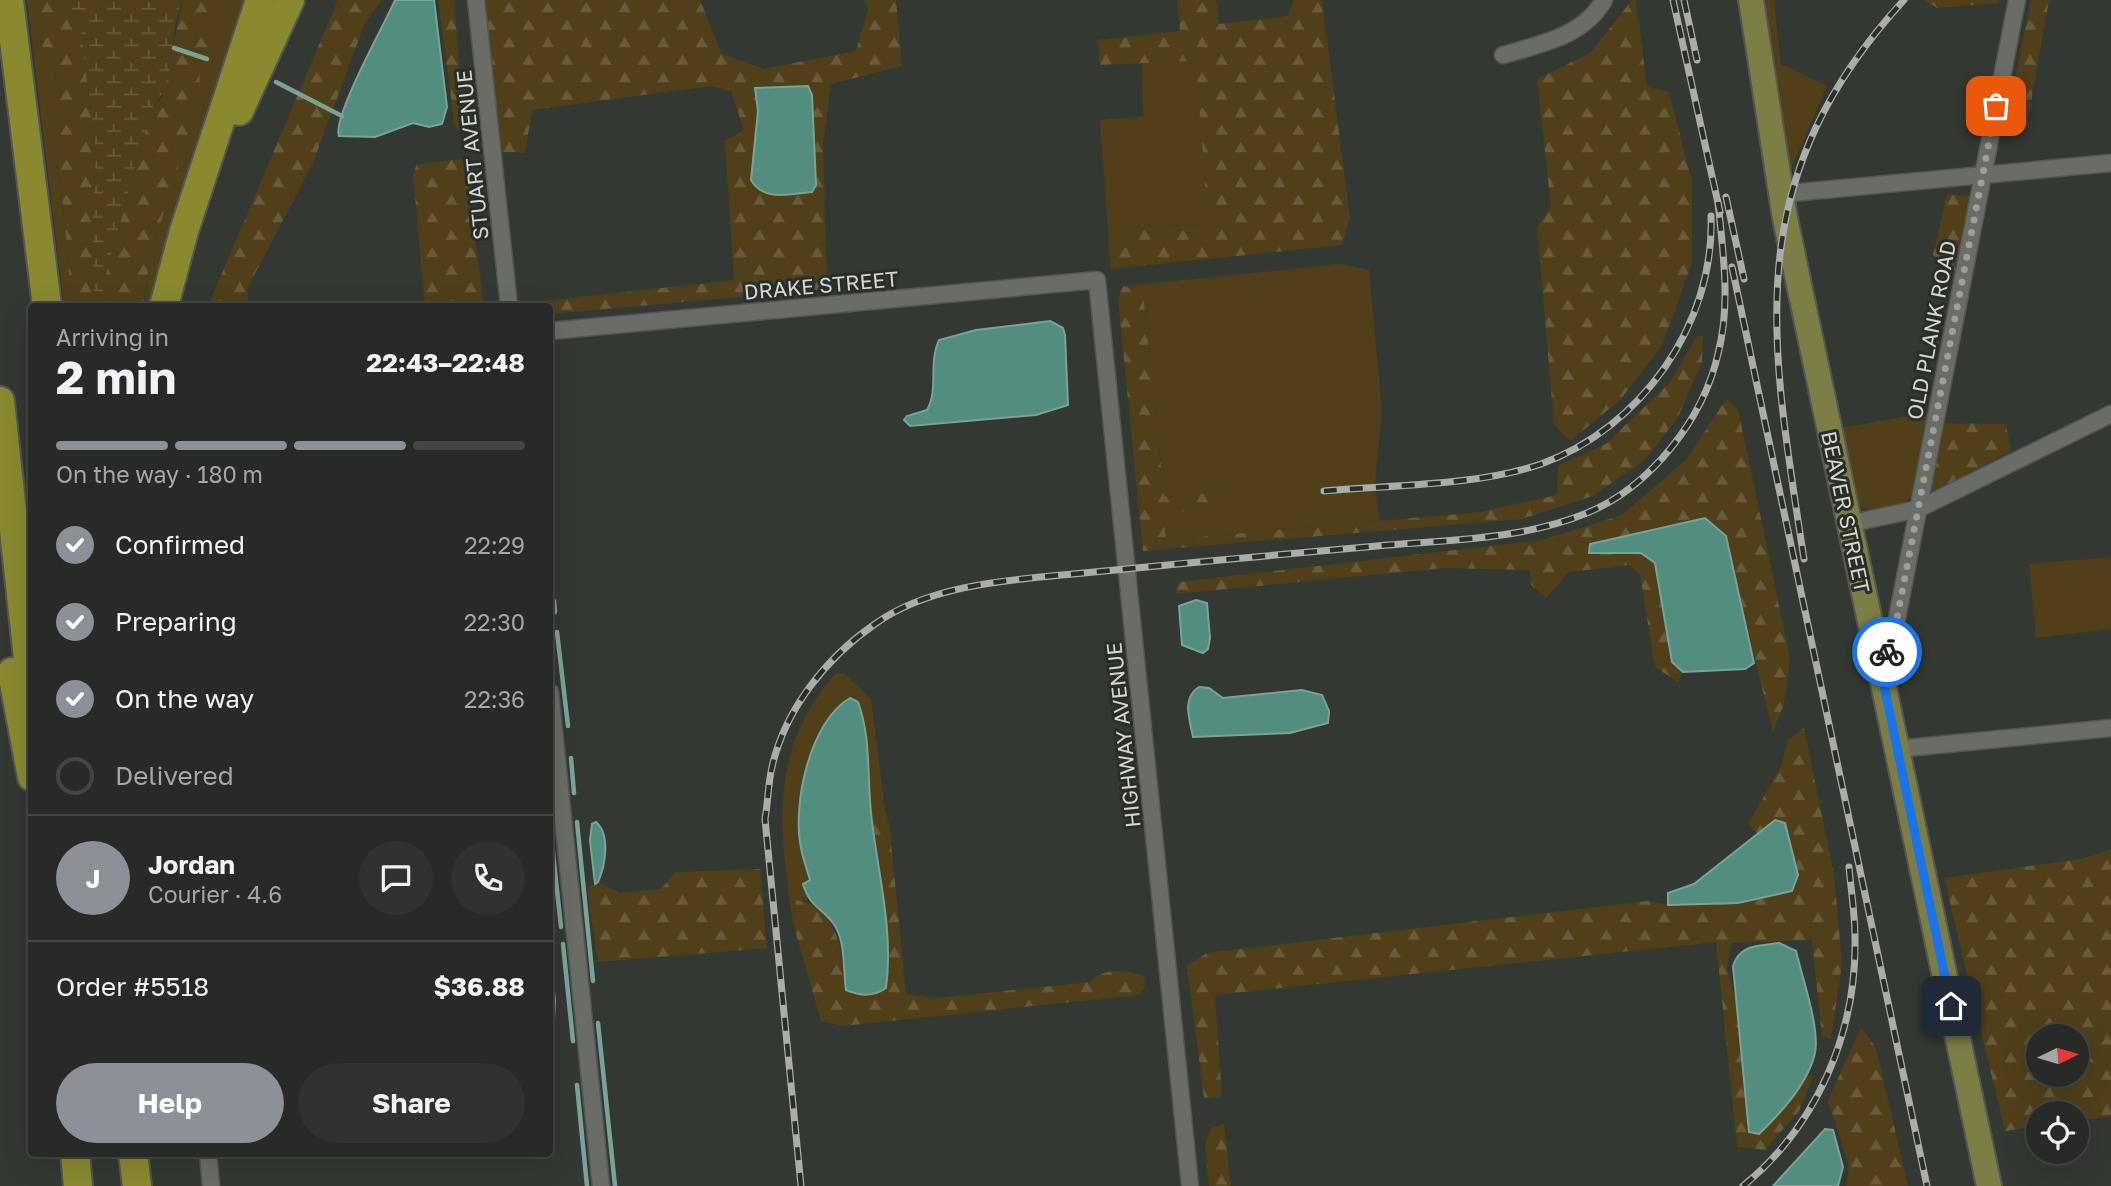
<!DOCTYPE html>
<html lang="en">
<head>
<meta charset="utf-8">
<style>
	body { margin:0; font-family:"Golos Text",sans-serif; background:#2f322e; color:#f1f3f6; height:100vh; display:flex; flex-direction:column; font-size:26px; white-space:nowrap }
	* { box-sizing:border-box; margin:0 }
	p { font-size:23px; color:#a4a7a7 }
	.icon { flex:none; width:38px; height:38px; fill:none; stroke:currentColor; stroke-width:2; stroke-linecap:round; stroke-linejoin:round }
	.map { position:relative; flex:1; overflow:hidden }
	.details { position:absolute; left:28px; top:303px; width:525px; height:854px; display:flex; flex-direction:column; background:#272a26; border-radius:7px; box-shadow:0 7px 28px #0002,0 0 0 2px #434643 }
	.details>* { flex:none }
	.needle { width:46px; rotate:85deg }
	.controls { position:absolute; left:2026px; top:1024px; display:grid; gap:14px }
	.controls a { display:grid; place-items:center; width:63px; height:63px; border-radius:50%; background:#272a26; box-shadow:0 7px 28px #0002,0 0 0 2px #434643; font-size:35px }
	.pin { position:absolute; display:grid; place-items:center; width:60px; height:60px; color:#fff; margin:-30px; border-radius:14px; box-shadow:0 4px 10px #0006 }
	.courier { position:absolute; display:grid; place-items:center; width:70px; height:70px; margin:-35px; border:5px solid #1a73e8; border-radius:50%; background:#fff; color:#222; box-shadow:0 2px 9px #0007 }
	.overview em { font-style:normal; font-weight:700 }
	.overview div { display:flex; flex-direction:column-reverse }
	.overview { display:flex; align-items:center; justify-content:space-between; height:119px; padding:0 28px }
	h1 { font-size:46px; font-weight:700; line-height:52px }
	.bar { display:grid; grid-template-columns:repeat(4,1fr); gap:10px 7px; align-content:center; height:84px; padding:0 28px }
	.bar i { height:9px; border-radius:5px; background:#434643 }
	.bar .on { background:#8c9099 }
	.bar p { grid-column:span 4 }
	.line { display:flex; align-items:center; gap:18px; padding:0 28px; border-top:2px solid #434643 }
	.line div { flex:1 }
	.round { display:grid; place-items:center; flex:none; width:74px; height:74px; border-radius:37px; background:#2f322e }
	ol { padding:0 28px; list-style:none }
	li { display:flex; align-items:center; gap:21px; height:77px }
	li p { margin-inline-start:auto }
	li .icon { padding:7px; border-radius:50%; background:#8c9099; color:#fff; stroke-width:4 }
	li:last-child { color:#a4a7a7 }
	li i { width:38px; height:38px; border:4px solid #434643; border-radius:50% }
	.button { display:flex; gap:14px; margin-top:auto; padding:14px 28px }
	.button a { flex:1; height:80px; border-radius:42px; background:#8c9099; color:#fff; font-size:28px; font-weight:700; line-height:80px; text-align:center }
	.button a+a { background:#2f322e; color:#f1f3f6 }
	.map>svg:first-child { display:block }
</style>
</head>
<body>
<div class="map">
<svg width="2111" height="1186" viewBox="0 0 2111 1186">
	<defs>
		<pattern id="forest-firs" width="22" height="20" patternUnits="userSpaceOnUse" patternTransform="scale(1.75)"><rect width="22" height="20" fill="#503f19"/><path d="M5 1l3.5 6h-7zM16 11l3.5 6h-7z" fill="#685a3a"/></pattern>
		<pattern id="wetland-marsh" width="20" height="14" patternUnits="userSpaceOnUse" patternTransform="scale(1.75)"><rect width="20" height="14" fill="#503f19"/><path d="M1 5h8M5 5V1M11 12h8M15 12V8" fill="none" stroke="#685a3a"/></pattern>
	</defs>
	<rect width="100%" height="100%" fill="#343832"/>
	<!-- grass -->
	<g fill="#503f19">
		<polygon points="27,0 37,0 43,23 40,44 54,57 59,122 57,167 60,176 72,306 64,306"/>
		<polygon points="223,0 248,0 152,306 144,306 150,257 200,98 198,75"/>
		<polygon points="1762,0 1774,0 1781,64 1827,86 1791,169 1785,166"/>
		<polygon points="1197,61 1208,226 1150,225 1109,245 1100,120 1143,116 1142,63"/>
		<polygon points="1341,264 1369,270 1382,411 1375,483 1379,521 1166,540 1163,515 1234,501 1232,491 1164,497 1143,291 1123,286"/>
		<path d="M1931,412L1914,494C1902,508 1872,516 1857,503L1840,428Z"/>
		<polygon points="2111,557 2111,629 2036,638 2029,564"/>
		<path d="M844,673L871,699L885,810L889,822L871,814L863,715L815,741C801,792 795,828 810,880L803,884L808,901L796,900L793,923C779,829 768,750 835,674Z"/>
	</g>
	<!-- forest -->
	<g fill="url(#forest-firs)" fill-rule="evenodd">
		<path d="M37,0H66L77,16L81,31L96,153L92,226L94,306H72L60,176C54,161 61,144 52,131L59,122L54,57L40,44L43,24Z"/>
		<path d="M183,0H223L211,37L215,46C198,59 199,78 200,98L150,257L143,306H106V273L152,108L162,97Z"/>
		<polygon points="338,0 382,0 365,23 313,163 247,289 249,306 208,306"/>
		<polygon points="438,0 454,0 465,133 455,128"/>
		<path d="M485,0H700L722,54L764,69L856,51L868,9L863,0H896L902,66L831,84L823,144L827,289L550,314V306H536L534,302L734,280L725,141L744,130L731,91L711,86L532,110L525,153L500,152ZM758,111L813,128L816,185L751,180Z"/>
		<polygon points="1177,0 1216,0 1219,24 1287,16 1294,0 1322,0 1350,218 1342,245 1111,269 1109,245 1150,225 1208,226 1196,61 1100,65 1097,40 1180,31"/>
		<polygon points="1632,0 1636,0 1647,86 1669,92 1692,182 1692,263 1662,346 1620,400 1570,441 1554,424 1537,227 1551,207 1537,79 1590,53"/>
		<polygon points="1924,0 2000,0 1999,3 1937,8"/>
		<polygon points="2031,0 2049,0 2026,130 2004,135"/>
		<polygon points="465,159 484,306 425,306 413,174 417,164"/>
		<polygon points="1947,194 1970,196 1956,272 1933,255"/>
		<polygon points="1123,286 1143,291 1164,496 1233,491 1234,502 1164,515 1166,540 1480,512 1557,495 1558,466 1607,443 1670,382 1697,336 1703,336 1702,362 1678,417 1646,459 1593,496 1522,519 1143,551 1118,299"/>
		<polygon points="1726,399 1738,409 1790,658 1784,704 1773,733 1726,537 1705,518 1590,544 1589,553 1641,553 1655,563 1672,662 1683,672 1678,682 1655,667 1640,575 1629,565 1569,572 1546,598 1531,585 1530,570 1445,568 1175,594 1179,582 1542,540 1622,515 1687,459"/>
		<polygon points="1938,423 2006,424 2011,451 1935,491 1926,488"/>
		<polygon points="1804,728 1834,875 1842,963 1831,1039 1822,1036 1812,940 1731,943 1727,969 1736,1000 1749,1131 1780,1113 1806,1074 1813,1077 1799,1111 1765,1150 1737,1147 1716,942 1215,995 1222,1097 1204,1098 1187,966 1207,953 1647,901 1668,905 1738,903 1774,820 1758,834 1748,824 1782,765 1787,741"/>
		<path d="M871,814L889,822L906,994L938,998L1090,982C1105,967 1125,970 1144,976L1145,988L1138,995L843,1026L821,1021L793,923L796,900C831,903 841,940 843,971L889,970L881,873Z"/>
		<path d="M2111,849V1116L2077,1121V1113H2039V1126L2005,1131L1944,878L2081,859ZM2039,1036H2077V1074H2039Z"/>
		<polygon points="760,869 767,948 598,962 587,889 598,882 620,893 661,889 676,872"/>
		<polygon points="1861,1027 1876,1048 1908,1186 1846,1186 1849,1166 1828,1101"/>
		<polygon points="1224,1124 1231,1186 1209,1186 1205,1145 1211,1128"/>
	</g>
	<!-- wetland -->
	<path fill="url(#wetland-marsh)" d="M66,0H183C166,35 180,77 152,108L106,273V306H94L92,226L96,153L81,31L77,16Z"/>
	<!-- water -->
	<g fill="#528d80" stroke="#79a399" stroke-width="2">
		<path d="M395,0H434L447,107L442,124L429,127L413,123L375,137L339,136C332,117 385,24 395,0Z"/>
		<path d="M808,86L812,95L816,185L812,192C789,194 764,202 751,180L758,111L755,88Z"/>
		<path d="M1050,321L1063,328L1065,335L1068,405L1036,415L910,426L904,420L907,416L927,410C939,389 928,363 939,340L976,330Z"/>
		<polygon points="1705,518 1726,536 1754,663 1745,669 1683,672 1672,662 1655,563 1641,553 1589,553 1590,544"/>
		<polygon points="1196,600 1207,603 1210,638 1208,649 1203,653 1182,645 1179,606"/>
		<path d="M1199,687L1209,688L1223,698L1302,690L1322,695L1329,711L1328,723L1290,733L1193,737C1190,720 1181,698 1199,687Z"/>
		<path d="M850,698L858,702C871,737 867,775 871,813C877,870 894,930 886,988C873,997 861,996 846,990C843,970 846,940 833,923C820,906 810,907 803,884L810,880C807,869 803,859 801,848C792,804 810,721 850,698Z"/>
		<polygon points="1775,820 1785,823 1798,875 1792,891 1738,903 1668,905 1668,893 1694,884"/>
		<path d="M596,822C611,835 605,866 598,882L595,884L590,840L592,824Z"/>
		<path d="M1779,943L1796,951C1802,977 1820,1028 1815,1053C1808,1084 1781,1113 1759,1134L1749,1132L1733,966C1740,944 1758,946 1779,943Z"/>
		<polygon points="550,954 555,1000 553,1038 550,1034"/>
		<polygon points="1825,1129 1833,1130 1843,1167 1838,1186 1773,1186"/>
	</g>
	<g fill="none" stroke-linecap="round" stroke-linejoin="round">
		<!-- stream -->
		<g stroke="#79a399" stroke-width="4.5">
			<polyline points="174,48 207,59"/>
			<polyline points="276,82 342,116"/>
			<polyline points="554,601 555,612"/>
			<polyline points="557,632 568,726"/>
			<polyline points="571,758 574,793"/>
			<polyline points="577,822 593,981"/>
			<polyline points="551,834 561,927"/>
			<polyline points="563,944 573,1041"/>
			<polyline points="598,1023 615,1186"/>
			<polyline points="577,1085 587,1186"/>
		</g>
		<!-- minor casing -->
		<g stroke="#535651" stroke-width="19">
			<g id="minor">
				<polyline points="476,0 509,306"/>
				<path d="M1503,55C1541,44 1584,36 1604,0"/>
				<polyline points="1780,194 2111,163"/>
				<polyline points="550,331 1097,280 1190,1186"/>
				<polyline points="1848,524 1918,509 2111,414"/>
				<polyline points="1880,666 1893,639 2017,0"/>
				<polyline points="550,692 601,1186"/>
				<polyline points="1897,749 2111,728"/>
				<polyline points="208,1153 211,1186"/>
			</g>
		</g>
		<!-- primary casing -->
		<g stroke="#535651" stroke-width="28">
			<polyline id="primary" points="1751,0 1785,218 1989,1186"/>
		</g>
		<!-- motorway casing -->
		<g stroke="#535651" stroke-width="32">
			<g id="motorway">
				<polyline points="9,0 47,306"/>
				<polyline points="239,111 290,0"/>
				<polyline points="164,306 184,231 260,0"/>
				<polyline points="0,401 32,695"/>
				<polyline points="12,672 32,777"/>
				<polyline points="75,1153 78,1186"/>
				<polyline points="133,1153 137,1186"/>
			</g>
		</g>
		<!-- minor -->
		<use href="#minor" stroke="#696d66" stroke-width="16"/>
		<!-- primary -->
		<use href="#primary" stroke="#7d7e46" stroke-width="24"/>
		<!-- motorway -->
		<use href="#motorway" stroke="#8a8930" stroke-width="28"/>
		<!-- rail casing -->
		<g stroke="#abada9" stroke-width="7">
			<g id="rail">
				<polyline points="1673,0 1720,212"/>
				<polyline points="1684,0 1697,60"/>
				<polyline points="1726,197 1744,279"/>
				<polyline points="1732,267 1927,1186"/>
				<path d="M1324,491C1390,485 1478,486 1541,464C1641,428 1715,324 1711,216"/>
				<path d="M1804,559C1770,338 1738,181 1904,0"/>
				<path d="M801,1186L765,819C768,802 768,784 772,767C785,709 827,657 875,624C929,585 1008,580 1073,574C1174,564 1276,555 1377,546C1447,540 1521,540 1587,513C1650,487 1703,420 1718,354C1731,304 1723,253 1718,202"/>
				<path d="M1743,1186C1817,1126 1857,1032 1855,937C1855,914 1851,890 1849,867"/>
			</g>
		</g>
		<!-- rail -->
		<use href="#rail" stroke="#2a2e28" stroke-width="4.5" stroke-dasharray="13" stroke-linecap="butt"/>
	</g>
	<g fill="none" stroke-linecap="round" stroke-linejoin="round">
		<!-- done -->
		<polyline stroke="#9c9f9a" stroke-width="7" stroke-dasharray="0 12.6" points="1887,652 1893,639 1996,106"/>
		<!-- route -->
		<polyline stroke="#1a73e8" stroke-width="9" points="1887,652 1880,666 1951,1006"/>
	</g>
	<g text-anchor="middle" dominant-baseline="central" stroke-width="6" stroke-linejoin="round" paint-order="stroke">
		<!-- street labels -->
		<g font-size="21" fill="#d4d6d2" stroke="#2a2e28">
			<text transform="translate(472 155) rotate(-96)">STUART AVENUE</text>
			<text transform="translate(821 285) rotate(-5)">DRAKE STREET</text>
			<text transform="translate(1931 330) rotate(-79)">OLD PLANK ROAD</text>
			<text transform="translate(1846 512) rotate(78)">BEAVER STREET</text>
			<text transform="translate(1123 735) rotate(-96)">HIGHWAY AVENUE</text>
		</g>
	</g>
</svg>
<div class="controls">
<a><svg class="needle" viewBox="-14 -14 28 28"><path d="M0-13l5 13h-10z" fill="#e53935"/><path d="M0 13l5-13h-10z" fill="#a4a7a7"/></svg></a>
<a><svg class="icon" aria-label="locate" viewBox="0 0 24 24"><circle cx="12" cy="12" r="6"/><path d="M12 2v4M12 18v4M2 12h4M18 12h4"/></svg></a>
</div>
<div class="pin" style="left:1996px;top:106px;background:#ea580c"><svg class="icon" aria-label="bag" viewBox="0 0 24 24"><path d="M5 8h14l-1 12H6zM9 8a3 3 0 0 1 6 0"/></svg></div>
<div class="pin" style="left:1951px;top:1006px;background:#1f2937"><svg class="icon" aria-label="home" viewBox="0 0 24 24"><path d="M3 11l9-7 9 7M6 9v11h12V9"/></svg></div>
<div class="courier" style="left:1887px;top:652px"><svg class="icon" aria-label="bike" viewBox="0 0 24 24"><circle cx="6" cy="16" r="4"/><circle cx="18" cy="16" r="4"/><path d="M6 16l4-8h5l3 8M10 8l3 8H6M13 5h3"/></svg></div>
<section class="details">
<div class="overview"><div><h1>2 min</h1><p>Arriving in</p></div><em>22:43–22:48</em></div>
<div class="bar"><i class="on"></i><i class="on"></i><i class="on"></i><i></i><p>On the way · 180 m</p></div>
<ol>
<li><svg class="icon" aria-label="check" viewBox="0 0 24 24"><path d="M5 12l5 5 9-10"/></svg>Confirmed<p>22:29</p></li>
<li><svg class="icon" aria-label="check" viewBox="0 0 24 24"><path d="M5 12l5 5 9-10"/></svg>Preparing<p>22:30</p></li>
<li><svg class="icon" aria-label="check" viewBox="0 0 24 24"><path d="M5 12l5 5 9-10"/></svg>On the way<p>22:36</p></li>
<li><i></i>Delivered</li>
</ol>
<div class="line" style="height:126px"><b class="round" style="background:#8c9099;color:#fff">J</b><div><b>Jordan</b><p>Courier · 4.6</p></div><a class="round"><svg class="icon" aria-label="chat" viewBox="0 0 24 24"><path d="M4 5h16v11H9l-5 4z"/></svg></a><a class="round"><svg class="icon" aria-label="phone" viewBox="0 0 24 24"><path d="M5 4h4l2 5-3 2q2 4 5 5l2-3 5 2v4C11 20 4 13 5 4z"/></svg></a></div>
<div class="line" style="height:91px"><div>Order #5518</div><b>$36.88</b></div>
<div class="button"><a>Help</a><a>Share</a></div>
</section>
</div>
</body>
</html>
